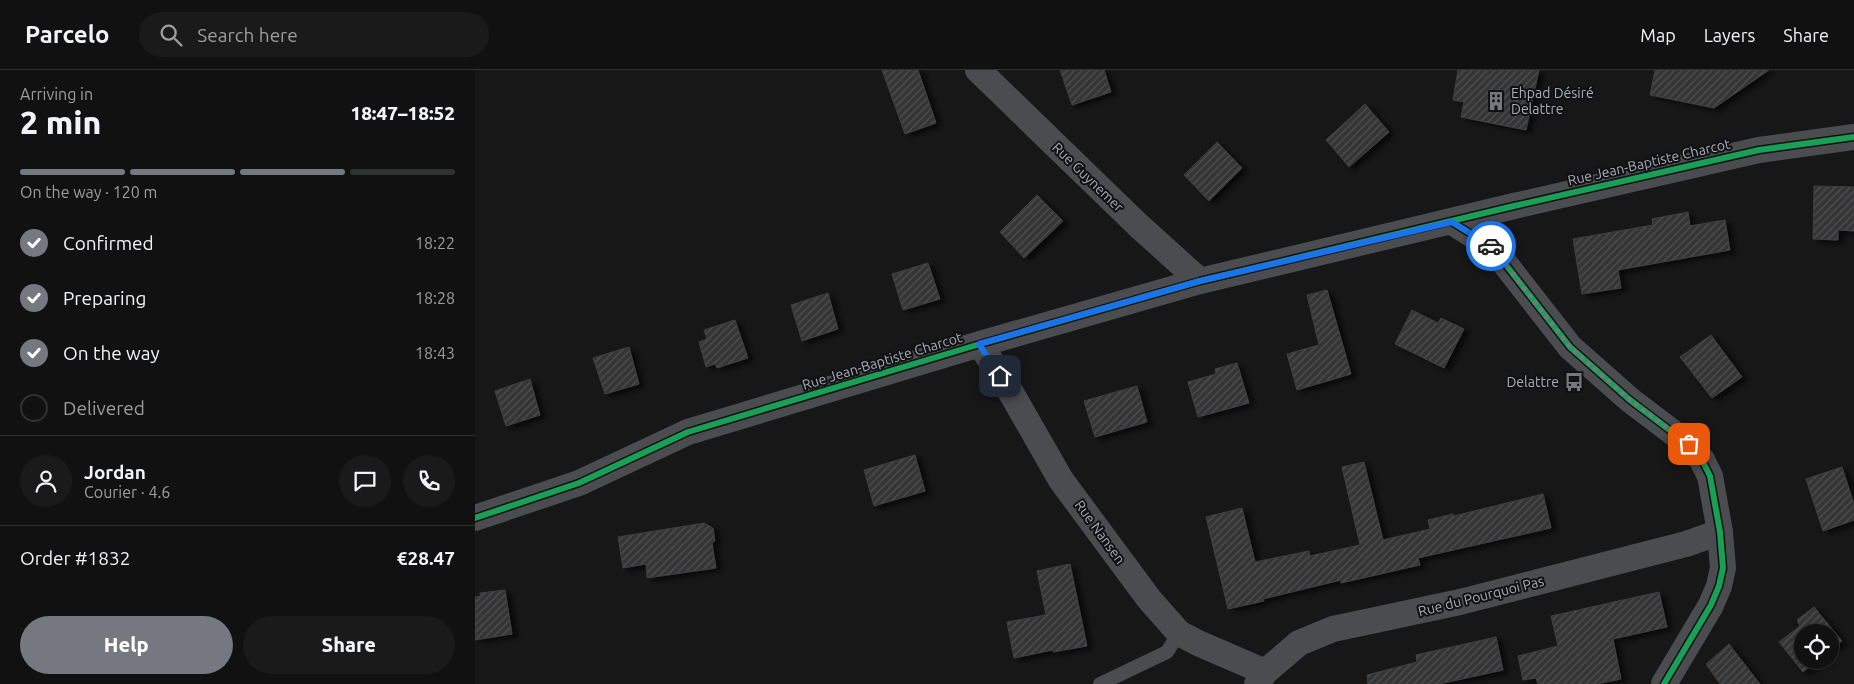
<!DOCTYPE html>
<html lang="en">
<head>
<meta charset="utf-8">
<style>
	body { margin:0; font-family:Ubuntu,sans-serif; background:#1a1a1a; color:#f1f3f6; height:100vh; display:flex; flex-direction:column; font-size:19px; white-space:nowrap }
	* { box-sizing:border-box; margin:0 }
	p { font-size:16px; color:#9c9d9f }
	.icon { flex:none; width:28px; height:28px; fill:none; stroke:currentColor; stroke-width:2; stroke-linecap:round; stroke-linejoin:round }
	.map { position:relative; flex:1; overflow:hidden }
	.side { display:flex; flex-direction:column; background:#111; width:475px }
	.side>* { flex:none }
	.buttons { position:absolute; left:1319px; top:554px; display:grid; gap:10px }
	.buttons a { display:grid; place-items:center; width:45px; height:45px; border-radius:50%; background:#111; box-shadow:0 1px 4px #0004,0 0 0 1px #303131; font-size:25px }
	.pin { position:absolute; display:grid; place-items:center; width:42px; height:42px; color:#fff; margin:-21px; border-radius:10px; box-shadow:0 2px 8px #0006 }
	.courier { position:absolute; display:grid; place-items:center; width:50px; height:50px; margin:-25px; border:4px solid #1a73e8; border-radius:50%; background:#fff; color:#222; box-shadow:0 1px 6px #0007 }
	.head em { font-style:normal; font-weight:800 }
	.head div { display:flex; flex-direction:column-reverse }
	.head { display:flex; align-items:center; justify-content:space-between; height:85px; padding:0 20px }
	h1 { font-size:32px; font-weight:800; line-height:38px }
	.bar { display:grid; grid-template-columns:repeat(4,1fr); gap:8px 5px; align-content:center; height:60px; padding:0 20px }
	.bar i { height:6px; border-radius:4px; background:#303131 }
	.bar .on { background:#757880 }
	.bar p { grid-column:span 4 }
	.line { display:flex; align-items:center; gap:12px; padding:0 20px; border-top:1px solid #303131 }
	.line div { flex:1 }
	.round { display:grid; place-items:center; flex:none; width:52px; height:52px; border-radius:26px; background:#1a1a1a }
	ol { padding:0 20px; list-style:none }
	li { display:flex; align-items:center; gap:15px; height:55px }
	li p { margin-inline-start:auto }
	li .icon { padding:5px; border-radius:50%; background:#757880; color:#fff; stroke-width:4 }
	li:last-child { color:#9c9d9f }
	li i { width:28px; height:28px; border:2px solid #303131; border-radius:50% }
	.primary-button { display:flex; gap:10px; margin-top:auto; padding:10px 20px }
	.primary-button a { flex:1; height:58px; border-radius:30px; background:#757880; color:#fff; font-size:20px; font-weight:800; line-height:58px; text-align:center }
	.primary-button a+a { background:#1a1a1a; color:#f1f3f6 }
	header { display:flex; align-items:center; gap:30px; box-sizing:border-box; height:70px; padding:0 25px; background:#111; border-bottom:1px solid #303131 }
	header strong { font-size:24px }
	nav { display:flex; gap:28px; margin-inline-start:auto; font-size:18px }
	.search { width:350px; height:45px; background:#1a1a1a; display:flex; align-items:center; gap:12px; box-sizing:border-box; padding:0 18px; border-radius:28px; color:#9c9d9f; font-size:19px }
	main { display:flex; flex:1; min-height:0 }
	.map>svg:first-child { display:block }
</style>
</head>
<body>
<header>
<strong>Parcelo</strong>
<div class="search"><svg class="icon" aria-label="search" viewBox="0 0 24 24"><circle cx="10" cy="10" r="6"/><path d="M15 15l6 6"/></svg>Search here</div>
<nav><a>Map</a><a>Layers</a><a>Share</a></nav>
</header>
<main>
<section class="side">
<div class="head"><div><h1>2 min</h1><p>Arriving in</p></div><em>18:47–18:52</em></div>
<div class="bar"><i class="on"></i><i class="on"></i><i class="on"></i><i></i><p>On the way · 120 m</p></div>
<ol>
<li><svg class="icon" aria-label="check" viewBox="0 0 24 24"><path d="M5 12l5 5 9-10"/></svg>Confirmed<p>18:22</p></li>
<li><svg class="icon" aria-label="check" viewBox="0 0 24 24"><path d="M5 12l5 5 9-10"/></svg>Preparing<p>18:28</p></li>
<li><svg class="icon" aria-label="check" viewBox="0 0 24 24"><path d="M5 12l5 5 9-10"/></svg>On the way<p>18:43</p></li>
<li><i></i>Delivered</li>
</ol>
<div class="line" style="height:90px"><a class="round"><svg class="icon" aria-label="person" viewBox="0 0 24 24"><circle cx="12" cy="8" r="4"/><path d="M4 21q1-7 8-7t8 7"/></svg></a><div><b>Jordan</b><p>Courier · 4.6</p></div><a class="round"><svg class="icon" aria-label="chat" viewBox="0 0 24 24"><path d="M4 5h16v11H9l-5 4z"/></svg></a><a class="round"><svg class="icon" aria-label="phone" viewBox="0 0 24 24"><path d="M5 4h4l2 5-3 2q2 4 5 5l2-3 5 2v4C11 20 4 13 5 4z"/></svg></a></div>
<div class="line" style="height:65px"><div>Order #1832</div><b>€28.47</b></div>
<div class="primary-button"><a>Help</a><a>Share</a></div>
</section>
<div class="map">
<svg width="1379" height="614" viewBox="0 0 1379 614">
	<defs>
		<pattern id="building-hatch" width="6" height="6" patternUnits="userSpaceOnUse" patternTransform="scale(1.25)"><rect width="6" height="6" fill="#353536"/><path d="M-1 1l2-2M0 6l6-6M5 7l2-2" fill="none" stroke="#4f5051"/></pattern>
		<filter id="shadow"><feDropShadow dx="5.5" dy="3" stdDeviation="2.5" flood-color="#0009"/></filter>
	</defs>
	<rect width="100%" height="100%" fill="#171717"/>
	<!-- building -->
	<g fill="url(#building-hatch)" stroke="#3f4043" filter="url(#shadow)">
		<polygon points="407,0 443,0 461,53 430,64"/>
		<polygon points="585,0 629,0 636,22 597,35"/>
		<polygon points="983,0 1064,0 1051,60 986,47 989,32 978,30"/>
		<polygon points="1180,0 1294,0 1239,38 1175,25"/>
		<polygon points="890,34 914,62 874,97 851,70"/>
		<polygon points="742,72 767,98 734,131 709,105"/>
		<polygon points="1339,116 1379,117 1379,161 1363,160 1363,170 1338,169"/>
		<polygon points="562,125 588,151 549,188 525,162"/>
		<polygon points="1213,142 1215,156 1250,150 1255,180 1143,200 1146,218 1107,224 1098,169 1178,155 1177,149"/>
		<polygon points="453,193 465,229 428,240 417,204"/>
		<polygon points="852,220 876,304 822,320 812,284 844,275 832,225"/>
		<polygon points="353,223 363,259 327,271 316,235"/>
		<polygon points="937,240 963,253 966,248 989,259 969,298 920,274"/>
		<polygon points="260,250 273,288 242,298 240,294 231,297 224,272 232,269 229,260"/>
		<polygon points="1236,265 1267,307 1237,328 1205,287"/>
		<polygon points="154,277 164,314 130,324 118,288"/>
		<polygon points="762,293 774,333 723,347 713,312 741,304 740,299"/>
		<polygon points="55,309 65,345 31,356 20,321"/>
		<polygon points="662,316 672,352 620,367 609,331"/>
		<polygon points="440,385 450,421 399,436 389,400"/>
		<polygon points="889,392 908,470 955,459 953,450 978,444 979,446 1068,424 1076,458 943,488 945,495 866,513 866,510 788,529 789,531 753,539 731,447 767,438 780,492 834,481 835,486 885,475 867,397"/>
		<polygon points="1367,397 1379,434 1379,450 1348,461 1331,409"/>
		<polygon points="229,453 238,458 240,471 237,473 241,498 172,508 171,494 148,498 143,467"/>
		<polygon points="595,494 612,576 578,582 578,580 539,588 532,552 571,545 562,501"/>
		<polygon points="30,520 37,564 0,570 0,527 6,526 5,523"/>
		<polygon points="1184,522 1192,557 1138,569 1146,609 1122,614 1063,614 1061,608 1048,610 1043,586 1083,576 1076,546"/>
		<polygon points="1339,537 1367,571 1355,581 1355,562 1328,562 1328,590 1343,590 1328,602 1304,572 1325,556 1322,550"/>
		<polygon points="1021,567 1028,600 964,614 893,614 892,605 942,592 941,585"/>
		<polygon points="1254,574 1285,614 1245,614 1231,594"/>
	</g>
	<g fill="none" stroke-linecap="round" stroke-linejoin="round">
		<!-- service -->
		<polyline stroke="#4b4c50" stroke-width="14" points="625,614 692,582 704,563"/>
		<!-- minor -->
		<g stroke="#4b4c50" stroke-width="26">
			<polyline points="503,0 664,156 725,211"/>
			<polyline points="977,152 1017,177 1095,277 1155,330 1213,374 1227,390 1235,406 1245,462 1248,498 1244,516 1236,535 1189,614"/>
			<polyline points="505,274 535,321 586,410 674,529 704,563 723,573 790,602"/>
			<polyline points="0,448 104,413 213,362 505,274 725,211 1039,136 1284,80 1379,67"/>
			<polyline points="782,614 790,602 824,573 858,559 985,532 1211,474 1245,462"/>
		</g>
		<!-- cycleway casing -->
		<g stroke="#111113" stroke-width="9">
			<g id="cycleway">
				<polyline points="977,152 1017,177 1095,277 1155,330 1213,374 1227,390 1235,406 1245,462 1248,498 1244,516 1236,535 1189,614"/>
				<polyline points="0,448 104,413 213,362 505,274 725,211 1039,136 1284,80 1379,67"/>
			</g>
		</g>
		<!-- cycleway -->
		<use href="#cycleway" stroke="#1a9f57" stroke-width="6"/>
	</g>
	<g fill="none" stroke-linecap="round" stroke-linejoin="round">
		<!-- done -->
		<polyline stroke="#757880" stroke-width="5" stroke-dasharray="0 9" points="1016,176 1095,277 1155,330 1214,374"/>
		<!-- route -->
		<polyline stroke="#1a73e8" stroke-width="6" points="525,306 504,274 725,211 977,152 1016,176"/>
	</g>
	<!-- icons -->
	<defs>
		<g id="building-bare" transform="scale(1.5)"><path d="M-4-6H4V6H1V3H-1V6H-4ZM-2.5-4.3h1.7v1.8h-1.7ZM.8-4.3h1.7v1.8H.8ZM-2.5-1h1.7V.8h-1.7ZM.8-1h1.7V.8H.8Z" fill="#757880" stroke="#111113" stroke-width="2.5" paint-order="stroke"/></g>
		<g id="bus-bare" transform="scale(1.5)"><path d="M-5-6H5V4H4V6H2V4H-2V6H-4V4H-5ZM-3.5-4V0h7V-4ZM-3.5 1.2v1.5H-2V1.2ZM2 1.2v1.5H3.5V1.2Z" fill="#757880" stroke="#111113" stroke-width="2.5" paint-order="stroke"/></g>
	</defs>
	<g fill-rule="evenodd">
		<use href="#building-bare" x="1021" y="31"/>
		<use href="#bus-bare" x="1099" y="312"/>
	</g>
	<g text-anchor="middle" dominant-baseline="central" stroke-width="4" stroke-linejoin="round" paint-order="stroke">
		<!-- poi labels -->
		<g font-size="14" fill="#a8adb8" stroke="#111113" text-anchor="start">
			<text x="1036" y="23">Ehpad Désiré<tspan x="1036" dy="16">Delattre</tspan></text>
			<text x="1084" y="312" text-anchor="end">Delattre</text>
		</g>
		<!-- street labels -->
		<g font-size="14" fill="#a8adb8" stroke="#111113">
			<text transform="translate(1174 92) rotate(-13)">Rue Jean-Baptiste Charcot</text>
			<text transform="translate(613 107) rotate(44)">Rue Guynemer</text>
			<text transform="translate(407 291) rotate(-17)">Rue Jean-Baptiste Charcot</text>
			<text transform="translate(625 462) rotate(54)">Rue Nansen</text>
			<text transform="translate(1006 526) rotate(-14)">Rue du Pourquoi Pas</text>
		</g>
	</g>
</svg>
<div class="buttons">
<a><svg class="icon" aria-label="locate" viewBox="0 0 24 24"><circle cx="12" cy="12" r="6"/><path d="M12 2v4M12 18v4M2 12h4M18 12h4"/></svg></a>
</div>
<div class="pin" style="left:1214px;top:374px;background:#ea580c"><svg class="icon" aria-label="bag" viewBox="0 0 24 24"><path d="M5 8h14l-1 12H6zM9 8a3 3 0 0 1 6 0"/></svg></div>
<div class="pin" style="left:525px;top:306px;background:#1f2937"><svg class="icon" aria-label="home" viewBox="0 0 24 24"><path d="M3 11l9-7 9 7M6 9v11h12V9"/></svg></div>
<div class="courier" style="left:1016px;top:176px"><svg class="icon" aria-label="car" viewBox="0 0 24 24"><path d="M5 17H2v-5l4-1 3-4h7l3 4 3 1v5h-3M9 17h6M6 11h13"/><circle cx="7" cy="17" r="2"/><circle cx="17" cy="17" r="2"/></svg></div>
</div>
</main>
</body>
</html>
